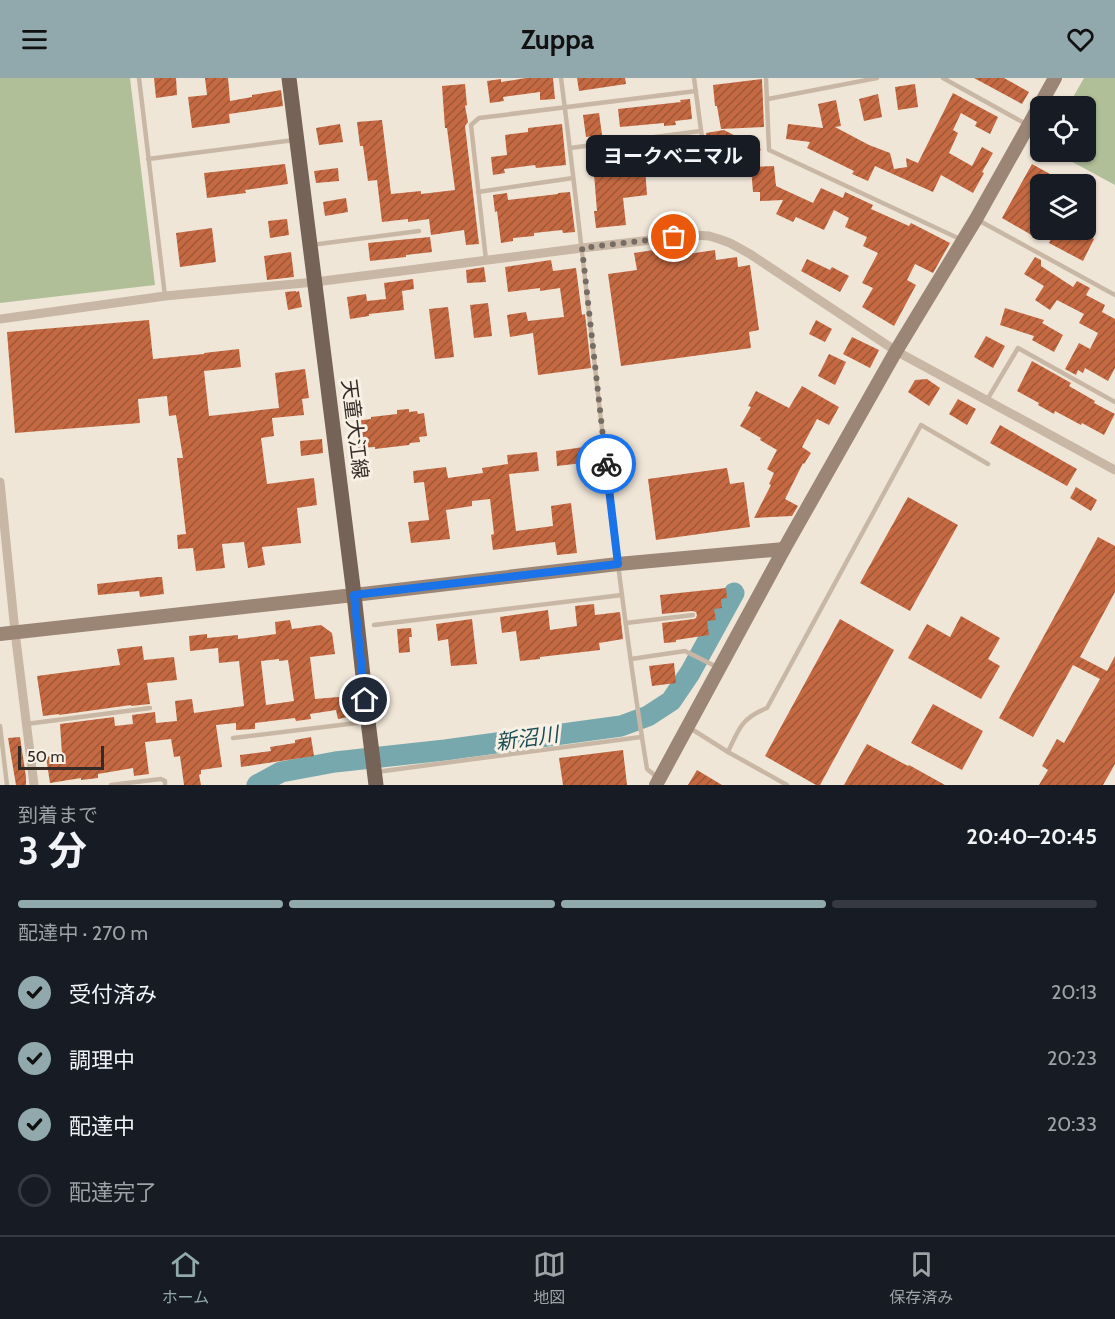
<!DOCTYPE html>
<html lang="ja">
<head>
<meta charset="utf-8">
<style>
	body { margin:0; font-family:Cabin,"Noto Sans JP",sans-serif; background:#242831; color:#f1f3f6; height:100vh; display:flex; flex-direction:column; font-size:22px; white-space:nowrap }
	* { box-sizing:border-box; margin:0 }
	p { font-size:20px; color:#9ea1a6 }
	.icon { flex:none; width:33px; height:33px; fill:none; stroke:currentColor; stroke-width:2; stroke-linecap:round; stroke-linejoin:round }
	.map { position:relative; height:707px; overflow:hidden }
	.side { display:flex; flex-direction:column; background:#171b24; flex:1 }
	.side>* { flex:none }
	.buttons { position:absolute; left:1030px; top:18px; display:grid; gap:12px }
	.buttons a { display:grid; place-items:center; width:66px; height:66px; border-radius:9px; background:#171b24; box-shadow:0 2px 4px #0004; font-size:30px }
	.scale { position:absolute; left:18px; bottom:15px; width:86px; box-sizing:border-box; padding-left:6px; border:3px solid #342b26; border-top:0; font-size:16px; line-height:21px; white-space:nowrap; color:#342b26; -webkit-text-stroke:4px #f8f0e4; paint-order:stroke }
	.pin { position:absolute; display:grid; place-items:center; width:51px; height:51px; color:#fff; margin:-26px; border:3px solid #fff; border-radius:50%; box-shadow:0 2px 6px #0007 }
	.courier { position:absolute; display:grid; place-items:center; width:60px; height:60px; margin:-30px; border:4px solid #1a73e8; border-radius:50%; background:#fff; color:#222; box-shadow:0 2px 8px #0007 }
	.bubble { position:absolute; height:42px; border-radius:9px; background:#171b24; box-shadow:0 2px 4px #0004; font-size:20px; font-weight:700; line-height:42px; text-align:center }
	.summary em { font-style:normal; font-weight:700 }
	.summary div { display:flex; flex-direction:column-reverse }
	.summary { display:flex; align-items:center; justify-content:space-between; height:102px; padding:0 18px }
	h1 { font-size:39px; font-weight:700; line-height:45px }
	.bar { display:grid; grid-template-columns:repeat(4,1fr); gap:9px 6px; align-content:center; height:72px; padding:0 18px }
	.bar i { height:8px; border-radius:4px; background:#363941 }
	.bar .on { background:#91a8ad }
	.bar p { grid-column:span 4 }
	ol { padding:0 18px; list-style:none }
	li { display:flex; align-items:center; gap:18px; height:66px }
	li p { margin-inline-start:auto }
	li .icon { padding:6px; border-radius:50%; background:#91a8ad; color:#111; stroke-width:4 }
	li:last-child { color:#9ea1a6 }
	li i { width:33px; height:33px; border:3px solid #363941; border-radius:50% }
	header { display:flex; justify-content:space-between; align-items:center; height:78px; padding:0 18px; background:#91a8ad; color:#111; font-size:27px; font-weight:700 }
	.tab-bar { display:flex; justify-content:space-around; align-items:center; height:84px; border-top:2px solid #363941; background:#171b24; font-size:16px; color:#9ea1a6 }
	.tab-bar a { display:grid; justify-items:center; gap:3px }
	.tab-bar .on { color:#91a8ad }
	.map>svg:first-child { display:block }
</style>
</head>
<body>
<header><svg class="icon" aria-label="menu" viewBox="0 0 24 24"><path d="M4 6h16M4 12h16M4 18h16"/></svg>Zuppa<svg class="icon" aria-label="heart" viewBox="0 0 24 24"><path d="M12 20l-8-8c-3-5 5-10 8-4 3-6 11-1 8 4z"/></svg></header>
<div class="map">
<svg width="1115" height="707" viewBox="0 0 1115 707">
	<defs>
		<pattern id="building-hatch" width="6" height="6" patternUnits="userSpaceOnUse" patternTransform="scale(1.5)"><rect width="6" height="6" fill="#c46942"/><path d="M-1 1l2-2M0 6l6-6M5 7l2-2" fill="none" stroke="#a05737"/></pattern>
	</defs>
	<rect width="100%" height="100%" fill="#f0e6d8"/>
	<!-- park -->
	<g fill="#b0bf98">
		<polygon points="0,0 130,0 155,207 0,225"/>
		<polygon points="1084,0 1115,0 1115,107 1054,74 1086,74 1086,28 1068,28"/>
	</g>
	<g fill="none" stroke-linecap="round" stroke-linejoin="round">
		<!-- river -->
		<polyline stroke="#77a8ad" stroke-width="21" points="257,707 281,694 335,684 445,672 621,648 648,638 671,623 690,595 734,515"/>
	</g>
	<!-- building -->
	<g fill="url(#building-hatch)" fill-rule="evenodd">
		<polygon points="154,0 176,0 177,17 156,20"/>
		<polygon points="205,0 228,0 230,23 252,19 252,17 281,12 283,28 229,36 230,45 192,50 188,19 207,17"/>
		<polygon points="526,0 553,0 555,21 540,22 540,14 503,19 504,23 490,25 487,3 501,1 501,4"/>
		<polygon points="577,0 625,0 626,6 579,13"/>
		<polygon points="974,0 1004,0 1029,14 1022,26"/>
		<polygon points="762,1 764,49 721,51 717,28 715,28 713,7"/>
		<polygon points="465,6 467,27 465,28 468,44 465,48 479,166 466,167 464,152 431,157 429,141 408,144 408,141 382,144 377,102 368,103 363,68 360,68 357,44 382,42 391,116 421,113 421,116 455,112 447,50 445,50 442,8"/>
		<polygon points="915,6 918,29 898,32 895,9"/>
		<polygon points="953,15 998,39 990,56 975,48 977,44 961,35 953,52 958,55 949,75 972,88 982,69 993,75 982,94 984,95 973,115 941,97 933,114 875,88 868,103 852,96 854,93 807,70 810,64 786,61 788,46 823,50 818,26 836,22 841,48 835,49 869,67 890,75 894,91 907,89 906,80 918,85"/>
		<polygon points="878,16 882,39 864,43 859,21"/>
		<polygon points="690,21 692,41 675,43 676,47 664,48 664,45 620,49 618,31 681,24 680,22"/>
		<polygon points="599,35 602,57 586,59 583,37"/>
		<polygon points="340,46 343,64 319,67 316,50"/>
		<polygon points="562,46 566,87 536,90 535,87 504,91 505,95 493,97 491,79 507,77 505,57 528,54 528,50"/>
		<polygon points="724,52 761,71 753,87 744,82 744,65 708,70 706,55"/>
		<polygon points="675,64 675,66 698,65 700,81 677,83 678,84 654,87 654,88 645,90 647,117 623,120 626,147 596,150 594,133 597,133 594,96 589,97 586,76 628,70 664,67 663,66"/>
		<polygon points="285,86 288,106 245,112 246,115 207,120 204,95"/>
		<polygon points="1032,86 1068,106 1041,106 1041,161 1036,158 1035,159 1002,140"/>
		<polygon points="774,88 776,108 813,125 821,110 843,120 845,114 873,127 871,131 909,148 911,145 950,165 933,195 915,186 907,202 916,207 894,248 862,229 873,210 862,205 878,175 863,168 867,159 845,149 849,140 834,132 824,152 796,139 793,144 776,136 783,122 760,123 760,114 753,114 751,89"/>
		<polygon points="338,90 339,103 316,105 314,93"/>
		<polygon points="570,114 575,154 563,155 562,152 534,155 534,158 513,160 513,163 501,165 497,133 495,134 493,117 507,115 508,122 558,116 558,115"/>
		<polygon points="346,120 348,134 325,138 323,124"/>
		<polygon points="287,141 289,157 270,160 268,143"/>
		<polygon points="212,150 216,184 180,189 176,155"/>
		<polygon points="1055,152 1075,152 1094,161 1083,183 1049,165"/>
		<polygon points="430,159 432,174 406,177 406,179 370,183 368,165"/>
		<polygon points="687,167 688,176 715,172 716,182 737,179 738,189 750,187 759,252 749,254 751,270 621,288 608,196 637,192 634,175"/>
		<polygon points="291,174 294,199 267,202 264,178"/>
		<polygon points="1035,179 1041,182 1041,188 1073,209 1077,203 1090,210 1086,217 1105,227 1102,234 1115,241 1115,290 1108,303 1085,290 1083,295 1078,292 1076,297 1065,291 1079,265 1090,271 1098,255 1079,245 1084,236 1057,222 1050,232 1035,222 1044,208 1024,196"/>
		<polygon points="807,181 830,192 832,189 849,198 840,214 801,193"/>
		<polygon points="551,182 553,193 576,190 582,237 585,236 591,290 538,297 533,255 510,259 507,237 526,234 528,243 564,239 560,210 540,213 540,210 508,214 505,189"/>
		<polygon points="484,189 486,204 467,205 466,192"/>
		<polygon points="413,201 414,211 402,213 404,232 369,236 369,238 350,241 347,219 366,216 367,223 386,221 384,205"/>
		<polygon points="296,213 296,214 299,213 302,229 288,232 285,214"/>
		<polygon points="488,225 492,258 474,260 470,227"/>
		<polygon points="448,229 454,279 435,281 429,231"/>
		<polygon points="1005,230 1044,242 1042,245 1063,257 1054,274 1032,262 1034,258 1000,247"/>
		<polygon points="149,242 153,281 204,276 204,275 239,271 241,289 204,293 209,338 279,330 275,295 305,291 309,320 302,321 304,337 272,340 274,358 261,360 267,406 314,400 317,427 297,430 301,465 262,469 265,487 248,490 244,464 222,466 225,490 196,493 193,470 178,471 177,457 186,456 177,380 183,380 176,337 169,338 167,318 138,321 140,345 15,355 7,254"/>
		<polygon points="816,242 832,251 825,264 809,256"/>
		<polygon points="986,258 1005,268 993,290 974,279"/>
		<polygon points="852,259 879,272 870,290 843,276"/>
		<polygon points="829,276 846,284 835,307 818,298"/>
		<polygon points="1032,283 1071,305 1069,308 1095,323 1094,325 1115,336 1104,357 1082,345 1081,347 1055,333 1054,336 1038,327 1039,325 1017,313"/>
		<polygon points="927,301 940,310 929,328 908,314 915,302"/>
		<polygon points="802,308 839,329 829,347 817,341 802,369 811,375 804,386 803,385 785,421 798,428 792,438 754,440 771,407 769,406 774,395 767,391 777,372 760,362 761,360 740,348 751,329 748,328 756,313 789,330"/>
		<polygon points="958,321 976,331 967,347 949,336"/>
		<polygon points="409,331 409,334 417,333 418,336 424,335 427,358 419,359 420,364 410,365 409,367 375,371 375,369 358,370 355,343 371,341 371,339 397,336 397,332"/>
		<polygon points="1000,347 1077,391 1067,408 990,365"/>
		<polygon points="322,361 323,375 301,378 300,363"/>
		<polygon points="598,367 600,383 557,388 556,373"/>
		<polygon points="537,374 539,393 509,396 516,453 553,448 551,428 571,425 577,475 557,477 555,464 493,472 491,457 494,456 490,421 472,423 472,428 446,432 450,461 411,465 408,444 429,442 424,404 414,405 413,393 446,389 448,400 483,395 482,390 508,386 507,377"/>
		<polygon points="727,390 730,406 744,404 750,449 656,462 648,401"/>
		<polygon points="1076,409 1097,422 1091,433 1070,420"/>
		<polygon points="908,419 958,447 910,533 860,505"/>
		<polygon points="1098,459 1115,468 1115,514 1080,579 1107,593 1115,578 1115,686 1103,707 1039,707 1048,692 1042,688 1057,661 1064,665 1100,601 1073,587 1033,659 999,640"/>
		<polygon points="158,499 162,499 164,516 140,519 139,513 98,517 97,506"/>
		<polygon points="726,510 727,520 721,521 722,530 714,531 716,542 707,543 709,557 676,562 676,564 664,565 662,545 694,541 696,540 697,537 696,534 692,533 662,536 660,517"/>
		<polygon points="594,526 595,537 620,534 623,561 599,565 600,572 540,579 540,581 520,583 516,553 502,555 500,539 548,532 550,552 577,548 575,528"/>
		<polygon points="961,538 1000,560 988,581 1000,588 981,621 908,580 927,546 950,559"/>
		<polygon points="472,541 477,586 451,588 448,561 438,563 436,546"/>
		<polygon points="840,541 894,572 820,707 816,707 765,678"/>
		<path d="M290,542L292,551L321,547L332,555L335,576L310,579L315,621L350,618L353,638L338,641L336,632L310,636L311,641L296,643L295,640L255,645V651L236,652V645L216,647L222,689L201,692V696L199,697L201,707H184L180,678L174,679L171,661L145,664L149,696L134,698L133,690L98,696V700L81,702V700L50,705L46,679L62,676L60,646L114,639L115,648L133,646L132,637L155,634L156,645L177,643L175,623L192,621L194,635L244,628L239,583L219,585L218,570L190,573L189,558L207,556V560L238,557V561L276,556L275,544ZM279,581V583L288,582L294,623L266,627L261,583Z"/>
		<polygon points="411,550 412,559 409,559 410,574 399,575 397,551"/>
		<polygon points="142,568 144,582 174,579 177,602 147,605 150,626 131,628 131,627 59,637 59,636 43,638 37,598 120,587 117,571"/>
		<polygon points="674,585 676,605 652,608 649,588"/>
		<polygon points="933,626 983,653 962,692 911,665"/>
		<polygon points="20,659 26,699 26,707 16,707 8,660"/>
		<polygon points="311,659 314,678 241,689 240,677 271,673 270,669 295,665 295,662"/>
		<polygon points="867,666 908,688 909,687 945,707 844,707"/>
		<polygon points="623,672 627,707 563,707 559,680"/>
		<polygon points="697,692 722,707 688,707"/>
	</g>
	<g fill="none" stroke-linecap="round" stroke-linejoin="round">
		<!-- lane -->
		<g stroke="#c8b7a4" stroke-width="4.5">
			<polyline points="139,0 165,218"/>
			<path d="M561,0C591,230 610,462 647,691L658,700"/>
			<polyline points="694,0 705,82"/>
			<polyline points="766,0 769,72 960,161"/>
			<polyline points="943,0 1026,46"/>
			<polyline points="768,21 877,0"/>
			<polyline points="570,70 701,53"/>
			<polyline points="148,81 294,62"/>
			<polyline points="478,114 573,100"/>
			<polyline points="978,142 1115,217"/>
			<polyline points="311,167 419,153"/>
			<polyline points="486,182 471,47 479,40 696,13"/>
			<polyline points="987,322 1018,270 1115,324"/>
			<polyline points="626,545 693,537"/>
			<polyline points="374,547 622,517"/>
			<polyline points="631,581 685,573 717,589"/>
			<polyline points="26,646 150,630"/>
			<polyline points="0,648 7,707"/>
			<polyline points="690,650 728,674"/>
			<polyline points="233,660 365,644"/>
			<polyline points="376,694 641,659"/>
			<polyline points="111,707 161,701 165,703 165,707"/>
			<path d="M787,707L728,674C739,650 742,640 767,630L921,347L988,386"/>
		</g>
		<!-- street -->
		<g stroke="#c8b7a4" stroke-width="9">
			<polyline points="0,241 165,218 315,204 582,170 695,157 709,158 719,161 730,165 750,176 896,273 1115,392"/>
			<polyline points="0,404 15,554 34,707"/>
		</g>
		<!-- secondary -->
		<g stroke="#9b8676" stroke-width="14">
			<polyline points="0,556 354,517 618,486 784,471"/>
			<polyline points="656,707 784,471 896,273 976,141 1055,0"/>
		</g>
		<!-- primary -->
		<polyline stroke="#766357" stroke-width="15" points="289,0 354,517 368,643 376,707"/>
	</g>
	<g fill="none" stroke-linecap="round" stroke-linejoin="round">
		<!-- done -->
		<polyline stroke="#766c64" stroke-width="6" stroke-dasharray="0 10.8" points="606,386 582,170 674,159"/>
		<!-- route -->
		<polyline stroke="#1a73e8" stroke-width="8" points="365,622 354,517 618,486 606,386"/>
	</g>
	<g text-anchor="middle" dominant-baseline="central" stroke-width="6" stroke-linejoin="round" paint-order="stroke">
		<!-- street labels -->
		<g font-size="20" fill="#342b26" stroke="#f8f0e4">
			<text transform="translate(355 351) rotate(83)">天童大江線</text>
		</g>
		<!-- water labels -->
		<g font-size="21" font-style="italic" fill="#1c4d54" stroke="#f8f0e4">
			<text transform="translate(527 660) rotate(-8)">新沼川</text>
		</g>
	</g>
</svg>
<div class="buttons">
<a><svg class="icon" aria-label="locate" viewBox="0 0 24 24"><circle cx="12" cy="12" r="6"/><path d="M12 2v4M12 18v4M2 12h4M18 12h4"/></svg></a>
<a><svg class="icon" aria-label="layers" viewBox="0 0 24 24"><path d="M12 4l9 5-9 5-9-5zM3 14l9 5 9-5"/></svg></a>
</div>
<div class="scale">50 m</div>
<div class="pin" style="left:674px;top:159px;background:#ea580c"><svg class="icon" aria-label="bag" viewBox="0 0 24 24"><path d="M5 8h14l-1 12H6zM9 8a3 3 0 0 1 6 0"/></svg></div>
<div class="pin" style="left:365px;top:622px;background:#1f2937"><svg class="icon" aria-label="home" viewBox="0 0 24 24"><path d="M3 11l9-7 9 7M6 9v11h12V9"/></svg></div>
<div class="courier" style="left:606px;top:386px"><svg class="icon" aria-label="bike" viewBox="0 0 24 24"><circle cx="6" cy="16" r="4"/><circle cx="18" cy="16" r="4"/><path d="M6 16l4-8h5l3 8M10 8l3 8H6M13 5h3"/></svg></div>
<div class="bubble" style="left:586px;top:57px;width:174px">ヨークベニマル</div>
</div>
<section class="side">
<div class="summary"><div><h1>3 分</h1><p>到着まで</p></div><em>20:40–20:45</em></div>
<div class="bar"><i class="on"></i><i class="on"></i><i class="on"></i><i></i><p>配達中 · 270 m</p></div>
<ol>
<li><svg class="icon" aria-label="check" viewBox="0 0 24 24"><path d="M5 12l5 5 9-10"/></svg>受付済み<p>20:13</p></li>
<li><svg class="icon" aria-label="check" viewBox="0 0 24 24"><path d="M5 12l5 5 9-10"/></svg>調理中<p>20:23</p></li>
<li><svg class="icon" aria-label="check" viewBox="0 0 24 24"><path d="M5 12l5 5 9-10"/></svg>配達中<p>20:33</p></li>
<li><i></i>配達完了</li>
</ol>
</section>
<nav class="tab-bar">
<a class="on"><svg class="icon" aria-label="home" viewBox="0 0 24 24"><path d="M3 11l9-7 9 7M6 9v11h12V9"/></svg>ホーム</a>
<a><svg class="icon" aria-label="map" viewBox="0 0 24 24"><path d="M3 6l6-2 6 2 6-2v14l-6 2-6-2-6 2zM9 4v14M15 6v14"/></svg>地図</a>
<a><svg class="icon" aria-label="saved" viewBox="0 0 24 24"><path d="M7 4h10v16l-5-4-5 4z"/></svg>保存済み</a>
</nav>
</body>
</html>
